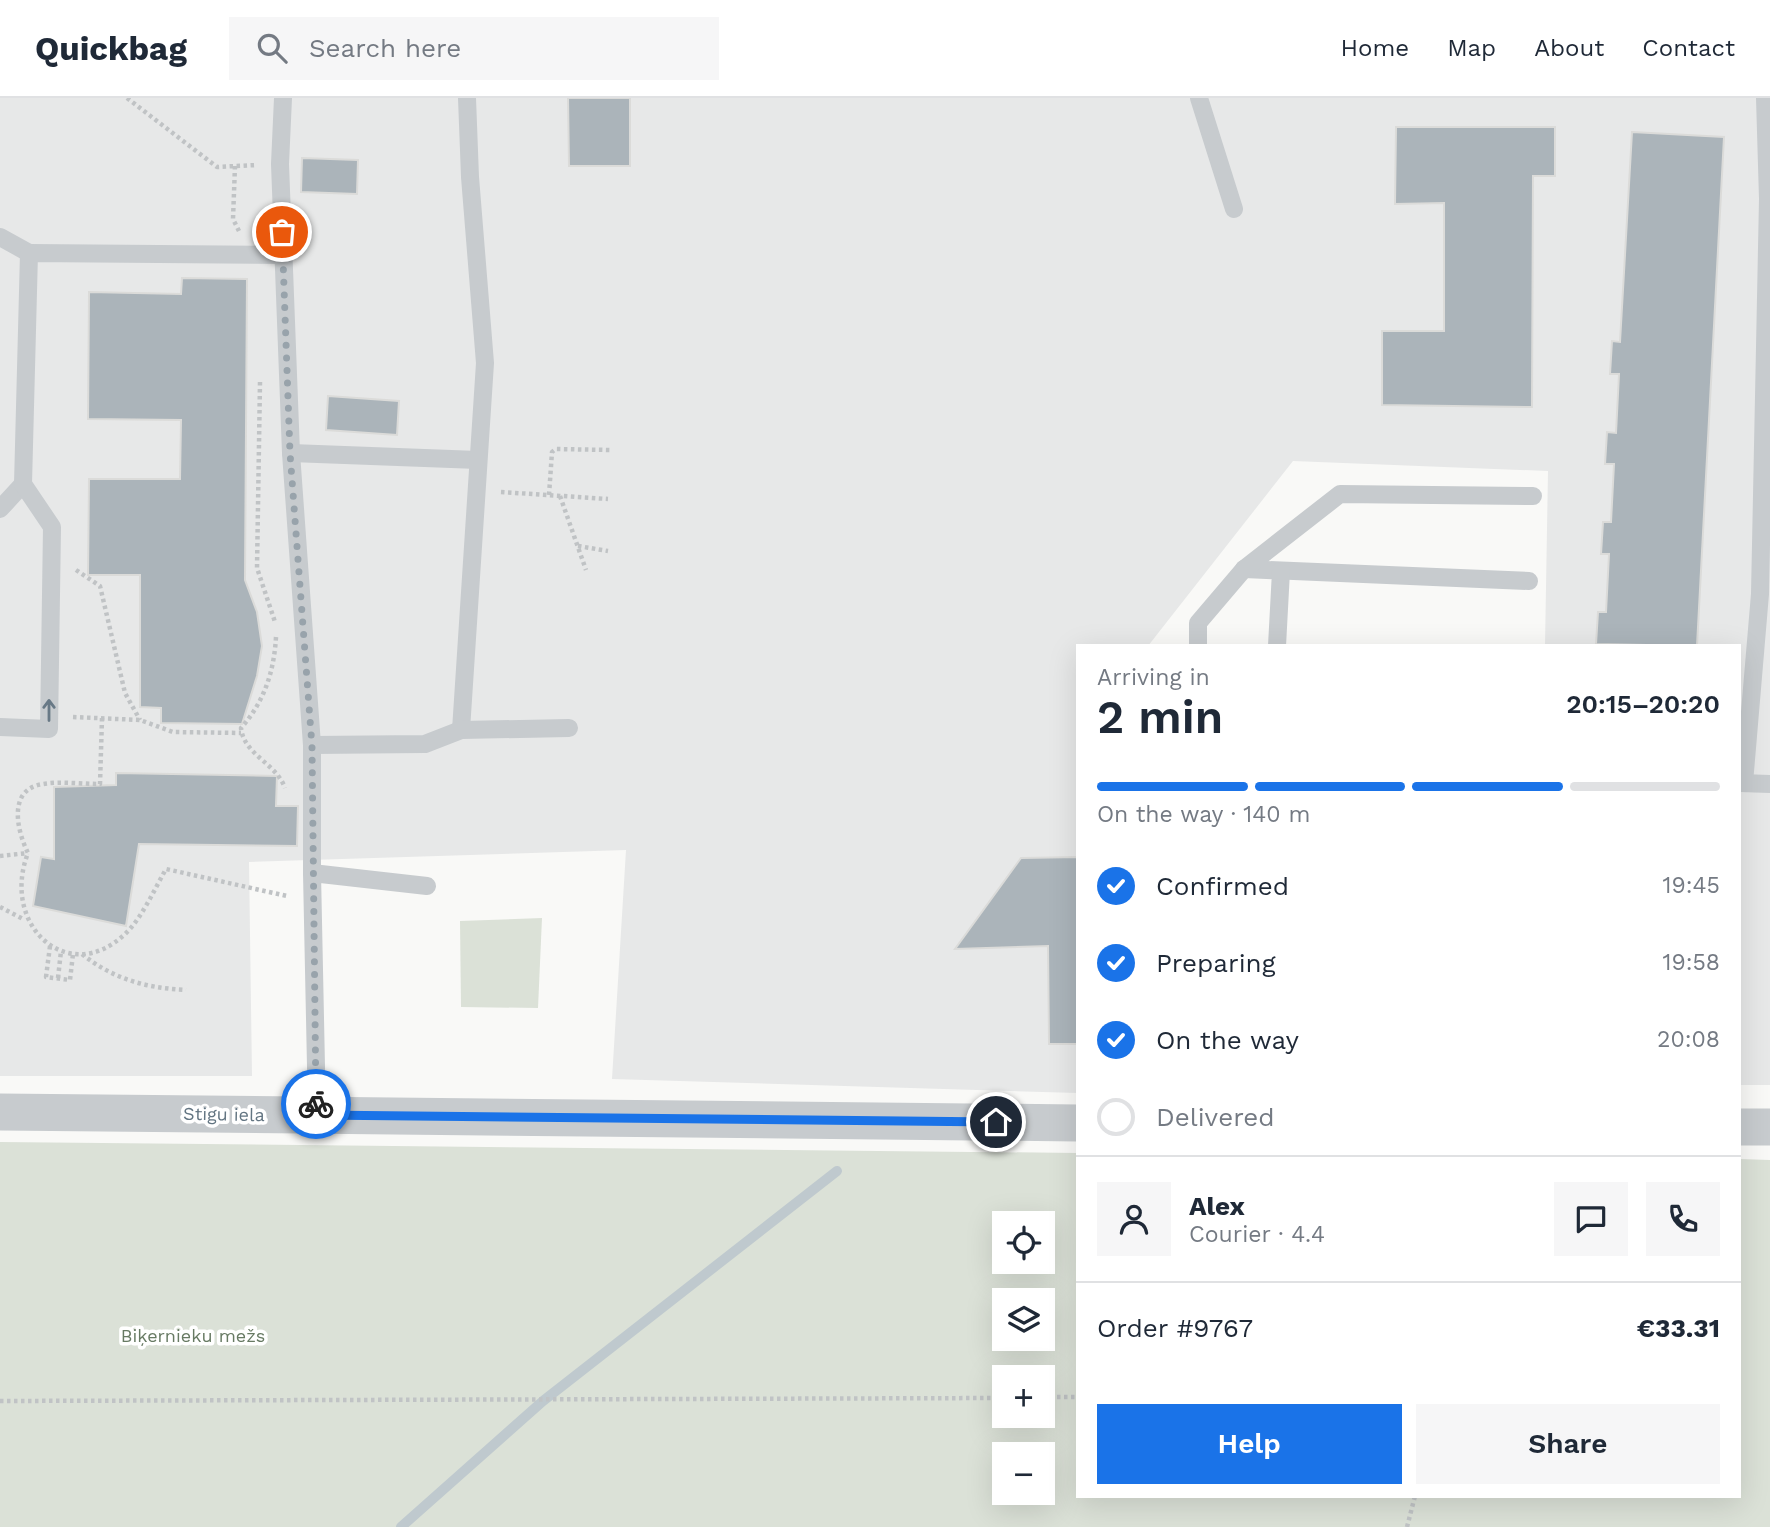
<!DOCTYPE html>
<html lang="en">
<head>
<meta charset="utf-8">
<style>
	body { margin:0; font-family:"Work Sans",sans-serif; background:#f6f6f7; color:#1f2937; height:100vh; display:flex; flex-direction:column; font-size:26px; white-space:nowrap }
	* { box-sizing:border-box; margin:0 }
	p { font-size:23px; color:#747a83 }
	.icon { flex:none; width:38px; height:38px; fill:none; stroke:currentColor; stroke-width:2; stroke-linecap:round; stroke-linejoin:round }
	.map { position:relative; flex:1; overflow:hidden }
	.sheet { position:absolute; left:1076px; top:546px; width:665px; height:854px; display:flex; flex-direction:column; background:#fff; border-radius:0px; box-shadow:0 7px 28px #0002 }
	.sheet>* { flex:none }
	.fabs { position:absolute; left:992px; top:1113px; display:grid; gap:14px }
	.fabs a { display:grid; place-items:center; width:63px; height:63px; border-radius:0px; background:#fff; box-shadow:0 7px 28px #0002; font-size:35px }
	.pin { position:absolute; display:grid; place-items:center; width:60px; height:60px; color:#fff; margin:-30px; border:4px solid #fff; border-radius:50%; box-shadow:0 2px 7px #0007 }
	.courier { position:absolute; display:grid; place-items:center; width:70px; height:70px; margin:-35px; border:5px solid #1a73e8; border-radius:50%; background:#fff; color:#222; box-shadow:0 2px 9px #0007 }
	.head em { font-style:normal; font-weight:600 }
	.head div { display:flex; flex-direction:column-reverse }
	.head { display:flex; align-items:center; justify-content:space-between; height:119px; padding:0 21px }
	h1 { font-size:46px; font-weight:600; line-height:52px }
	.bar { display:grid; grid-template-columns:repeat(4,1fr); gap:10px 7px; align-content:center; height:84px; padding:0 21px }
	.bar i { height:9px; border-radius:5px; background:#e0e1e3 }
	.bar .current { background:#1a73e8 }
	.bar p { grid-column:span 4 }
	.line { display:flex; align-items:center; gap:18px; padding:0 21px; border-top:2px solid #e0e1e3 }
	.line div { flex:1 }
	.round { display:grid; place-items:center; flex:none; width:74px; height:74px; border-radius:0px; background:#f6f6f7 }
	ol { padding:0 21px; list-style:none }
	li { display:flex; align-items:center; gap:21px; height:77px }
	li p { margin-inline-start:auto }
	li .icon { padding:7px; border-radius:50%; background:#1a73e8; color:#fff; stroke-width:4 }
	li:last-child { color:#747a83 }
	li i { width:38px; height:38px; border:4px solid #e0e1e3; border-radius:50% }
	.button { display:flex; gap:14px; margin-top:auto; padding:14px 21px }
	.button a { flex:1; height:80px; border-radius:0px; background:#1a73e8; color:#fff; font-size:28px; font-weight:600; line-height:80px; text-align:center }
	.button a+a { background:#f6f6f7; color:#1f2937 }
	header { display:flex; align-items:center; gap:42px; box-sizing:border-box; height:98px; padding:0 35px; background:#fff; border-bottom:2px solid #e0e1e3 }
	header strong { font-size:33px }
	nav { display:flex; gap:38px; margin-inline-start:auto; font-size:24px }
	.search { width:490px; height:63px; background:#f6f6f7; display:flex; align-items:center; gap:18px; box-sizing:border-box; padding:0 24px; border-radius:0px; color:#747a83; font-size:26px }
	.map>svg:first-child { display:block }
</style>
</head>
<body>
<header>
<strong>Quickbag</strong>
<div class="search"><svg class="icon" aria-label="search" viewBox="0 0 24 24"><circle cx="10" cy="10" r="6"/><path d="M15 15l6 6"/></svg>Search here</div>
<nav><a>Home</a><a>Map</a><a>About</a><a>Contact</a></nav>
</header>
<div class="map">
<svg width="1770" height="1429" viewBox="0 0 1770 1429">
	<rect width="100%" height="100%" fill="#f9f9f7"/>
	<!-- built -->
	<polygon fill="#e7e8e8" points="0,0 1770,0 1770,987 1740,987 1740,548 1545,548 1548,373 1293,363 1148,548 1078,548 1078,995 612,981 626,752 249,764 252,978 0,978"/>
	<!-- green -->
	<g fill="#dbe1d7" fill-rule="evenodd">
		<polygon points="542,820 538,910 461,909 460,823"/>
		<path d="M0,1044L1078,1055V1398H1740V1061L1770,1062V1429H0ZM1004,1125H1043V1164H1004ZM1043,1202V1241H1004V1202ZM1004,1279H1043V1318H1004ZM1004,1356H1043V1395H1004Z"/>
	</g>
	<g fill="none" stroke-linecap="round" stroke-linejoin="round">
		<!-- stream -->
		<polyline stroke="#bfc9ce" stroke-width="10" points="401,1429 543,1303 837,1073"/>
	</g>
	<!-- building -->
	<g fill="#abb4ba" stroke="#dbdbd9" stroke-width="2">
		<polygon points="568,0 630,0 630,68 569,68"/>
		<polygon points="1396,29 1555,29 1555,78 1533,78 1532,309 1382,307 1382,233 1444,233 1444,105 1395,106"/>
		<polygon points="1632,34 1724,39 1697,548 1596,546 1598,514 1606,514 1609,456 1601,456 1603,424 1611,424 1614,366 1605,366 1607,334 1616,335 1619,276 1610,276 1612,243 1620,244"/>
		<polygon points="302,60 358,62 357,96 301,94"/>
		<polygon points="182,180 247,181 245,482 257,514 262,548 257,578 242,626 161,625 161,610 140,609 140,477 88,477 89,381 180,381 181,322 88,321 89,194 181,196"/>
		<polygon points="328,298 399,303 397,337 326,332"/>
		<polygon points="116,675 277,678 276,708 298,708 297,748 139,746 126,828 33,808 41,759 54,761 54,689 116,687"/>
		<polygon points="1078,759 1078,946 1049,946 1048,848 955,851 1021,760"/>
	</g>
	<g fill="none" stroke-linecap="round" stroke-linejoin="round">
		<!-- path -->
		<g stroke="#c0c3c5" stroke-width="4.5" stroke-dasharray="3.5 3.5" stroke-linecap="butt">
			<polyline points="127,0 217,69 257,67"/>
			<polyline points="235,68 233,121 239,133"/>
			<polyline points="260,284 257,470 275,524"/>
			<polyline points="501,394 608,401"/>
			<polyline points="549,397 552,354 556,351 610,352"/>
			<polyline points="560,398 586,472"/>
			<polyline points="578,448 608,453"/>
			<polyline points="76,472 100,488 125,595 140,622"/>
			<path d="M276,539C274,574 264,604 241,630C244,657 276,665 285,690"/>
			<polyline points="73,619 140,622 173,634 241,635"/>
			<path d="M102,620L100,686C82,686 61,683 43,686C7,691 17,733 28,755C0,827 68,890 125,836C142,820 154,792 166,771L287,798"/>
			<polyline points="0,758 28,755"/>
			<polyline points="0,809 23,821"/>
			<polyline points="50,848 46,879 70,882 73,856"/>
			<path d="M82,856C113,881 146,890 186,892"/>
			<polyline points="58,880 61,853"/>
			<polyline points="1043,1299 1078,1299"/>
			<polyline points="0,1303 1004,1300"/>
			<polyline points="1407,1429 1415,1398"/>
		</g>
		<!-- service -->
		<g stroke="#c7cbce" stroke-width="18">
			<polyline points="283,0 280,66 291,355 312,647 312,775"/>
			<polyline points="1199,0 1234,111"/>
			<polyline points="0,139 29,155"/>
			<polyline points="291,355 478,362"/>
			<polyline points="0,411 23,386"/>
			<polyline points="1244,471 1529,483"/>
			<polyline points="1198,548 1198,525 1244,471 1340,396 1533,398"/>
			<polyline points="1277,548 1281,473"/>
			<polyline points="0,629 49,631 52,429 23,386 29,155 283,157"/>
			<polyline points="461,632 485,265 470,79 467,0"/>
			<polyline points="312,647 425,646 461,632 569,630"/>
			<polyline points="1740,685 1770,686"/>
			<polyline points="1744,685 1760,496 1768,101 1765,0"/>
			<polyline points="317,1017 312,775 427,788"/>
		</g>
		<!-- minor -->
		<g stroke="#c7cbce" stroke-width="37">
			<polyline points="0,1014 1078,1025"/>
			<polyline points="1740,1029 1770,1029"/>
		</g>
	</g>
	<!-- one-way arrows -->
	<defs><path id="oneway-shaft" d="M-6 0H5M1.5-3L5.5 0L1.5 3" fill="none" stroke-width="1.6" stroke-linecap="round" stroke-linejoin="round" transform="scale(1.75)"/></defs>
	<use stroke="#687986" href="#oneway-shaft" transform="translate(49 612) rotate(-90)"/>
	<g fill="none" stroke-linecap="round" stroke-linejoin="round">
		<!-- done -->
		<polyline stroke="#98a3ab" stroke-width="7" stroke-dasharray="0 12.6" points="282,134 290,355 312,648 316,1006"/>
		<!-- route -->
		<polyline stroke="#1a73e8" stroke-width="9" points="316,1006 317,1017 996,1024"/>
	</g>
	<g text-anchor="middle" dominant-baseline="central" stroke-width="7" stroke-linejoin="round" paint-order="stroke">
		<!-- street labels -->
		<g font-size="18" fill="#637582" stroke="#fff">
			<text transform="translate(224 1016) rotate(1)">Stigu iela</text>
		</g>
		<!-- park labels -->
		<g font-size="18" fill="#677a63" stroke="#fff">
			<text x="193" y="1237">Biķernieku mežs</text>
		</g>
	</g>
</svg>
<div class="fabs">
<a><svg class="icon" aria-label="locate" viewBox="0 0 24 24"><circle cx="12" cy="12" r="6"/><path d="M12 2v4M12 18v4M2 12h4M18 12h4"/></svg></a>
<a><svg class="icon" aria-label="layers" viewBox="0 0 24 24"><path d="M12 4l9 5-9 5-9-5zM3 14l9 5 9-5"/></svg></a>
<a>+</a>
<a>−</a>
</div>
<div class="pin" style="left:282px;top:134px;background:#ea580c"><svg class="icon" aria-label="bag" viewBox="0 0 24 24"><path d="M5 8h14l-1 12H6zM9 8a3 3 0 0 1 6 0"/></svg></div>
<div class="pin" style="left:996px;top:1024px;background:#1f2937"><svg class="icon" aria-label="home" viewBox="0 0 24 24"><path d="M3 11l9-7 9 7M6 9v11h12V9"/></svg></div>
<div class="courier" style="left:316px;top:1006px"><svg class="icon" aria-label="bike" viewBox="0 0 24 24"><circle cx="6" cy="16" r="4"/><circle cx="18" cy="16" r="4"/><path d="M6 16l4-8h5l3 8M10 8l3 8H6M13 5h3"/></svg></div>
<section class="sheet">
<div class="head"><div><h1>2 min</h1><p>Arriving in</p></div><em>20:15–20:20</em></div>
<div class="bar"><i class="current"></i><i class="current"></i><i class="current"></i><i></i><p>On the way · 140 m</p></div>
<ol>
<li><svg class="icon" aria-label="check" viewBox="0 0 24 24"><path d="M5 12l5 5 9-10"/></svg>Confirmed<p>19:45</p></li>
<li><svg class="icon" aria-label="check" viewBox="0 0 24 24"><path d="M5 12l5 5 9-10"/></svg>Preparing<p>19:58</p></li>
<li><svg class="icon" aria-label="check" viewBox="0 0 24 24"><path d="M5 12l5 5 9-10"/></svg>On the way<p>20:08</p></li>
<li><i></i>Delivered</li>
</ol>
<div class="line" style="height:126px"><a class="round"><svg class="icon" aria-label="person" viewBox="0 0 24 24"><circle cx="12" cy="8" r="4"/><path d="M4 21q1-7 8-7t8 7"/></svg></a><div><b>Alex</b><p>Courier · 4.4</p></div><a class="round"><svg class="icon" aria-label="chat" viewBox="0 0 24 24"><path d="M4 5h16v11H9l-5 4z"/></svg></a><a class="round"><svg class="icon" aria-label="phone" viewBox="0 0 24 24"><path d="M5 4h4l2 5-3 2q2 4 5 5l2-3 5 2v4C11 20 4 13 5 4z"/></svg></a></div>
<div class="line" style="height:91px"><div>Order #9767</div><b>€33.31</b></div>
<div class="button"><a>Help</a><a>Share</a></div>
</section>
</div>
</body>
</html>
